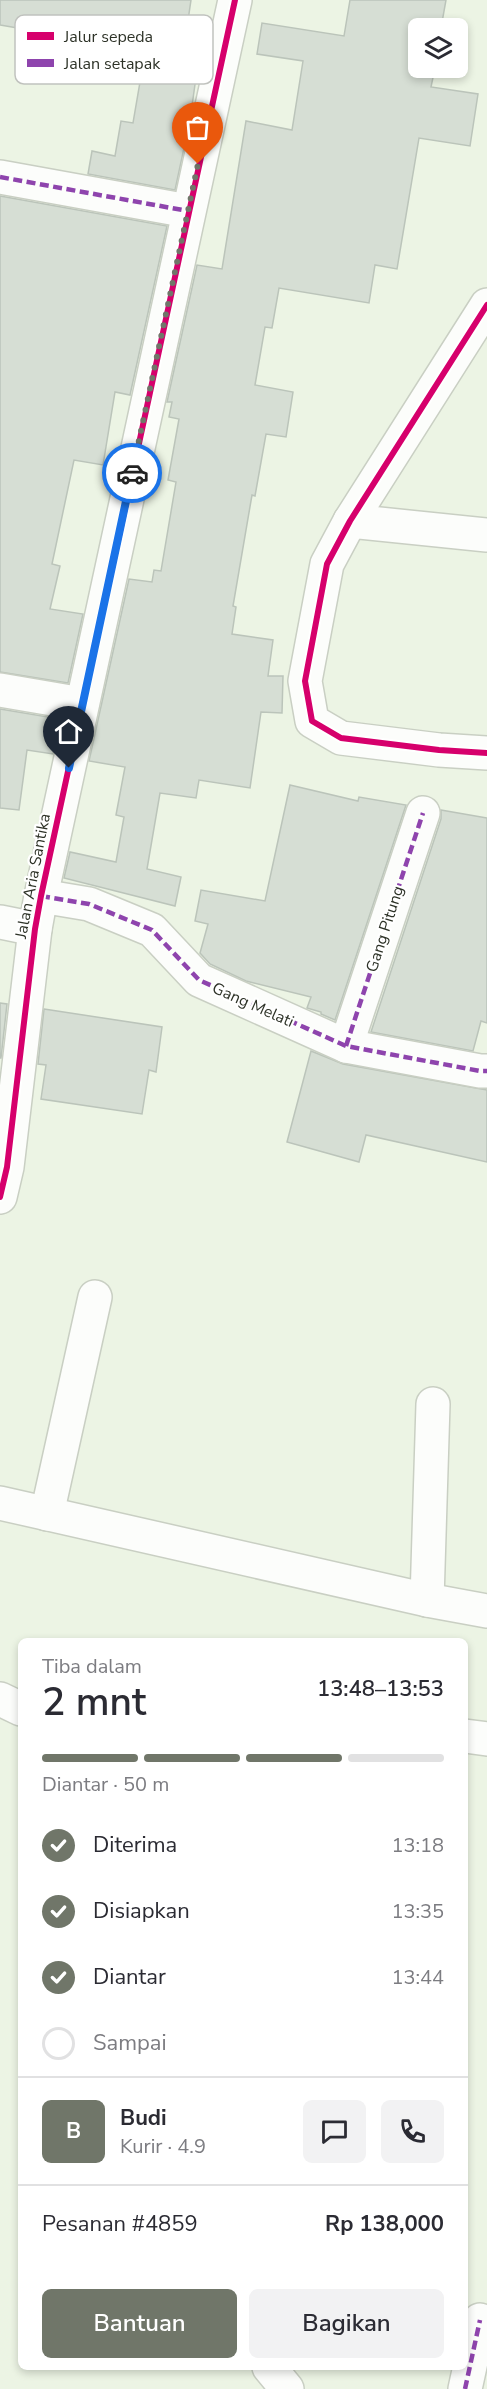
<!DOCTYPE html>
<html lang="id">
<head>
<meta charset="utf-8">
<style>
	body { margin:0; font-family:"Nunito Sans",sans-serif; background:#f2f2f3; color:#2b2b33; height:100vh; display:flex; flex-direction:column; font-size:22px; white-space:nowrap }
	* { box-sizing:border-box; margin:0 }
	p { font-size:20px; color:#7c7c81 }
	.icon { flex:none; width:33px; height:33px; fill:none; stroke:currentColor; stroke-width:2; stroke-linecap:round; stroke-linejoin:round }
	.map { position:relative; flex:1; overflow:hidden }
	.details { position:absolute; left:18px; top:1638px; width:450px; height:732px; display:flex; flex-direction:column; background:#fff; border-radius:9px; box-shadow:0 3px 9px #0003 }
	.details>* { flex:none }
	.fabs { position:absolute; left:408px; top:18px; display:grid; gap:12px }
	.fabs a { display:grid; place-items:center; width:60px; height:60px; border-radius:9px; background:#fff; box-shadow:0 3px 9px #0003; font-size:30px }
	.pin { position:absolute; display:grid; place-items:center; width:51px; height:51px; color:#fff; margin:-62px -26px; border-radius:50% 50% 50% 0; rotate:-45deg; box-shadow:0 0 6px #0007 }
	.pin .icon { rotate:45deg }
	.courier { position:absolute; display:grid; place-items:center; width:60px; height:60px; margin:-30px; border:4px solid #1a73e8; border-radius:50%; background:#fff; color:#222; box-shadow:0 2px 8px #0007 }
	.head em { font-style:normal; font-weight:600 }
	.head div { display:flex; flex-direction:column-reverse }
	.head { display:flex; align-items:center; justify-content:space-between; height:102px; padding:0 24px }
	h1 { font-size:39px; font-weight:600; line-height:45px }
	.bar { display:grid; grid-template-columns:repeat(4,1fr); gap:9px 6px; align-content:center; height:72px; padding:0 24px }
	.bar i { height:8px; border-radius:4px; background:#e1e1e2 }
	.bar .current { background:#707669 }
	.bar p { grid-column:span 4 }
	.line { display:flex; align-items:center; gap:15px; padding:0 24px; border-top:2px solid #e1e1e2 }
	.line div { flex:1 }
	.round { display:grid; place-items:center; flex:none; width:63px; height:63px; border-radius:9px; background:#f2f2f3 }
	ol { padding:0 24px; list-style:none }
	li { display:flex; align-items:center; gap:18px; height:66px }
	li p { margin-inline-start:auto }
	li .icon { padding:6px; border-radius:50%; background:#707669; color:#fff; stroke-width:4 }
	li:last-child { color:#7c7c81 }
	li i { width:33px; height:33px; border:3px solid #e1e1e2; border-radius:50% }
	.button { display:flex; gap:12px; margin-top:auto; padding:12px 24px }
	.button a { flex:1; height:69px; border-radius:9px; background:#707669; color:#fff; font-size:24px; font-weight:600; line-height:69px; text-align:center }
	.button a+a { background:#f2f2f3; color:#2b2b33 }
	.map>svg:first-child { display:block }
</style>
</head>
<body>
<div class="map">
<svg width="487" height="2389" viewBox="0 0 487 2389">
	<rect width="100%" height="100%" fill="#ecf4e4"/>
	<!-- building -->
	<g fill="#d6ded4" stroke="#bbc4ba" stroke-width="1.5">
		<polygon points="0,0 191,0 182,61 198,63 190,120 175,190 88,174 92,151 115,156 121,121 133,123 145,53 123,50 123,46 0,25"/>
		<polygon points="350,0 446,0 441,28 418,28 418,68 435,68 431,87 478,94 470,146 419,138 397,269 375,265 369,303 279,288 272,328 265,327 255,385 293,392 286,437 266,434 255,496 252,495 233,606 236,607 232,634 273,640 268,676 283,676 282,713 261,712 250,788 199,780 196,798 160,793 147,869 181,877 175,906 64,878 70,852 116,862 124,817 116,815 125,767 89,761 129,579 152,582 154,570 161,571 176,482 168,480 179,419 169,417 172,402 167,402 197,265 222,269 246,121 292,130 303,61 257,54 262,23 344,36"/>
		<polygon points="0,196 167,226 130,395 115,392 103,465 74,460 52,564 60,566 50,609 83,614 68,683 0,672"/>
		<polygon points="0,709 60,719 53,754 27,750 19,810 0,808"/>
		<polygon points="290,785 358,801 359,797 406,805 335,1020 321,1014 321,1012 307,1008 311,997 246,981 210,964 200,953 208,924 195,921 201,890 265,901"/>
		<polygon points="441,810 487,818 487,1023 481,1021 473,1051 371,1032 441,819"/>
		<polygon points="0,1003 7,1004 1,1058 0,1058"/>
		<polygon points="44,1009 162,1027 156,1072 149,1070 142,1114 41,1099 46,1065 38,1064"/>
		<polygon points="311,1051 343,1064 487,1090 487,1162 366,1135 359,1162 287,1142"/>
	</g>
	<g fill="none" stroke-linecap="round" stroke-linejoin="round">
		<!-- minor casing -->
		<g stroke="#c9cfc3" stroke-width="36">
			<g id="minor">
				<polyline points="0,177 188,211"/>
				<polyline points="487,305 350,521 327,564 305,681 312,721 341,738 439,750 487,753"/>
				<polyline points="350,521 487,535"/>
				<polyline points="0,690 82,704"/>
				<polyline points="41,896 89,904 152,930 199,980 346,1046 480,1071 487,1071"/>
				<polyline points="0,922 35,929"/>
				<polyline points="346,1046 423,813"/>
				<polyline points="0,1197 7,1167 35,929 41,896 235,0"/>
				<polyline points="0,1503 427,1600 487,1611"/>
				<polyline points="47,1514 95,1297"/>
				<polyline points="427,1600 433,1404"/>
				<polyline points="0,1699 21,1709"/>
				<polyline points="465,1736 487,1739"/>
				<polyline points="269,2367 287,2389"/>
				<polyline points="465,2389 480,2320"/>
			</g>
		</g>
		<!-- minor -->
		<use href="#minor" stroke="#fcfdfb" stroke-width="33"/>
		<!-- quiet -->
		<g stroke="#8e44ad" stroke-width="4.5" stroke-dasharray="9 4.5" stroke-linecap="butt">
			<polyline points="0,177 188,211"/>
			<polyline points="41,896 89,904 152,930 199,980 346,1046 480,1071 487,1071"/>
			<polyline points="346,1046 423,813"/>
			<polyline points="465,2389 480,2320"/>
		</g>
		<!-- cycleway casing -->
		<g stroke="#fff" stroke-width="10">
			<g id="cycleway">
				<polyline points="487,305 350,521 327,564 305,681 312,721 341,738 439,750 487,753"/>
				<polyline points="0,1197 7,1167 35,929 41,896 235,0"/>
			</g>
		</g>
		<!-- cycleway -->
		<use href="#cycleway" stroke="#d6006c" stroke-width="6"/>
	</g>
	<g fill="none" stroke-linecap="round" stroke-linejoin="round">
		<!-- done -->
		<polyline stroke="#707669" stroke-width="6" stroke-dasharray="0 10.8" points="132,473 198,164"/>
		<!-- route -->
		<polyline stroke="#1a73e8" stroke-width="8" points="69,768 132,473"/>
	</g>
	<g text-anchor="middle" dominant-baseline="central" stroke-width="4.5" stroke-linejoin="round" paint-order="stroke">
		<!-- street labels -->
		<g font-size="16" fill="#2d3227" stroke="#fff">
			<text transform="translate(33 876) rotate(-79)">Jalan Aria Santika</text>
			<text transform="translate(385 929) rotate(-72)">Gang Pitung</text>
			<text transform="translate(253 1005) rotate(24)">Gang Melati</text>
		</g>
	</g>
	<!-- legend -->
	<rect x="15" y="15" width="198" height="69" rx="9" fill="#fff" stroke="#c0c2be" stroke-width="1.5"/>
	<rect x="27" y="32" width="27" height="8" fill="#d6006c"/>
	<rect x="27" y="59" width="27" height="8" fill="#8e44ad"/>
	<g font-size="16" fill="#2d3227">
		<text x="64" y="42">Jalur sepeda</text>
		<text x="64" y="69">Jalan setapak</text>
	</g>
</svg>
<div class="fabs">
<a><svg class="icon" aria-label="layers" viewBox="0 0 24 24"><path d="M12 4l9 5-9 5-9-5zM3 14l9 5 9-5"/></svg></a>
</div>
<div class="pin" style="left:198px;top:164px;background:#ea580c"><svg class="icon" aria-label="bag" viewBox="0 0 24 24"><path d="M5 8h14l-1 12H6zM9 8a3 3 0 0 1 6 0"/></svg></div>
<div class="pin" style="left:69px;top:768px;background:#1f2937"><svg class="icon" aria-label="home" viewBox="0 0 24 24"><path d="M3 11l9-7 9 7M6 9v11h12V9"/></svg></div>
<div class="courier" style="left:132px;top:473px"><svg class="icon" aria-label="car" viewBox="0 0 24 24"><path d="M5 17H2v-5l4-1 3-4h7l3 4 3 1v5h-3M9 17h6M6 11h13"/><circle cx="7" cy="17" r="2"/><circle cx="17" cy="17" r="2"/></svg></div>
<section class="details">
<div class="head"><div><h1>2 mnt</h1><p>Tiba dalam</p></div><em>13:48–13:53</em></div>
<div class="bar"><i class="current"></i><i class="current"></i><i class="current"></i><i></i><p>Diantar · 50 m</p></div>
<ol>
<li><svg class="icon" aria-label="check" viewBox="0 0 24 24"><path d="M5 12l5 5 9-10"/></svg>Diterima<p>13:18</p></li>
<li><svg class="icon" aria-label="check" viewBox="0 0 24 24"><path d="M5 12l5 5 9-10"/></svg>Disiapkan<p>13:35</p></li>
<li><svg class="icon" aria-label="check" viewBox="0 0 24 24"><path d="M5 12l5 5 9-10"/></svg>Diantar<p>13:44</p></li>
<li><i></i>Sampai</li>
</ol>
<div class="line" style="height:108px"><b class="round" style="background:#707669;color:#fff">B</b><div><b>Budi</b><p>Kurir · 4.9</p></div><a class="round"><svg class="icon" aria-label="chat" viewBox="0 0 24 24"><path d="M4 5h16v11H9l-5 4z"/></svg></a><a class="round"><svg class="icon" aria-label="phone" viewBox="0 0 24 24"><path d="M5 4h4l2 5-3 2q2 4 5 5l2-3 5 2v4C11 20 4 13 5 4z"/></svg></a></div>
<div class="line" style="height:78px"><div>Pesanan #4859</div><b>Rp 138,000</b></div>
<div class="button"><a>Bantuan</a><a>Bagikan</a></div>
</section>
</div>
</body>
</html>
